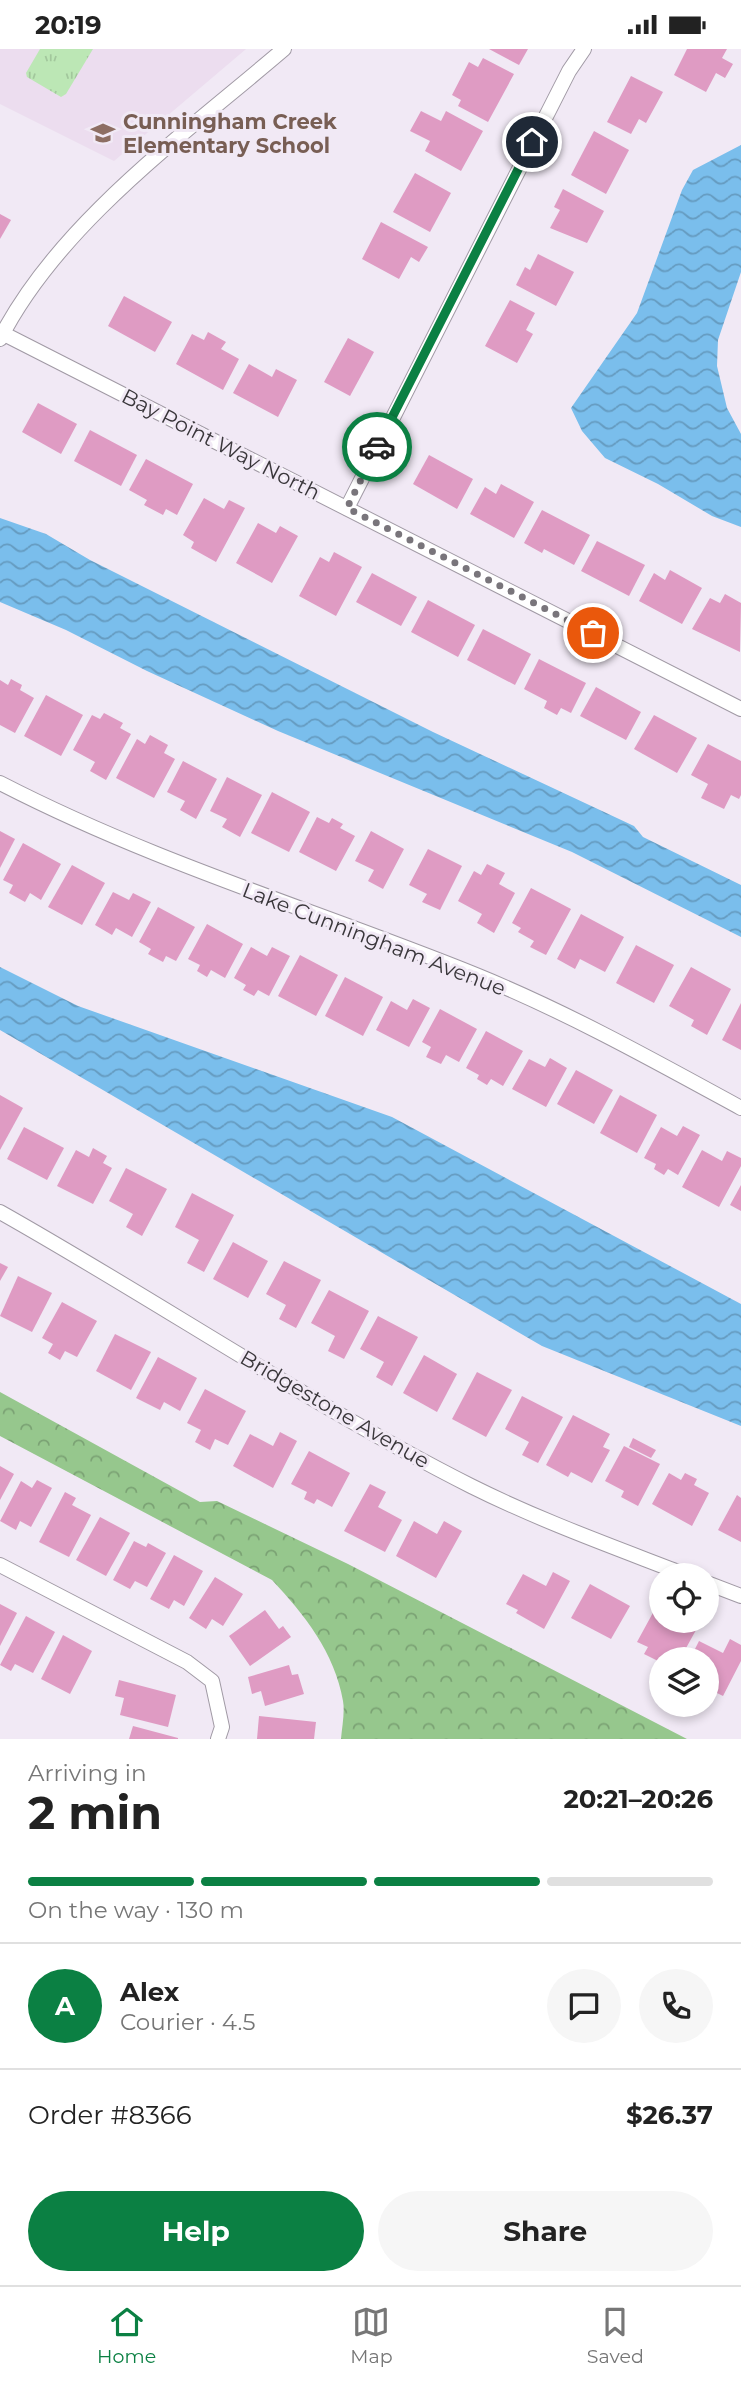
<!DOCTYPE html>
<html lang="en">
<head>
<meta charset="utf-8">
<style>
	body { margin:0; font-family:Montserrat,sans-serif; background:#f6f6f6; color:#222; height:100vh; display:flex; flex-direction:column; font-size:26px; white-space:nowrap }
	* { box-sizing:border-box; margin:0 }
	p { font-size:23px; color:#767676 }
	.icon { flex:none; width:38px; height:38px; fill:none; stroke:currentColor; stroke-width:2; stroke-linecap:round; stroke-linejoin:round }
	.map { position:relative; height:1690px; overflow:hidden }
	.panel { display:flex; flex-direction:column; background:#fff; flex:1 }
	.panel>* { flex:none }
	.controls { position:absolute; left:649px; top:1514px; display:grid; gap:14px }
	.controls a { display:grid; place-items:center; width:70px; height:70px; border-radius:50%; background:#fff; box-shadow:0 4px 10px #0003; font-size:35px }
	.pin { position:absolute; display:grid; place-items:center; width:60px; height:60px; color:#fff; margin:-30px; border:4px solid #fff; border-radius:50%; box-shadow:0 2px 7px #0007 }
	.courier { position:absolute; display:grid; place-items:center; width:70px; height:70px; margin:-35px; border:5px solid #0b8043; border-radius:50%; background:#fff; color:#222; box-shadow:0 2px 9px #0007 }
	.head em { font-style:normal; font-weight:700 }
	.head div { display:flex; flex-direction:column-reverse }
	.head { display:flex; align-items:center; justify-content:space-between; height:119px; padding:0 28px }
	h1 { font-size:46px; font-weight:700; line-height:52px }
	.bar { display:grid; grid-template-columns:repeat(4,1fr); gap:10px 7px; align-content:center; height:84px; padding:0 28px }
	.bar i { height:9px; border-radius:5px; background:#e0e0e0 }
	.bar .active { background:#0b8043 }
	.bar p { grid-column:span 4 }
	.line { display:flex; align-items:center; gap:18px; padding:0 28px; border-top:2px solid #e0e0e0 }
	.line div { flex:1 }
	.round { display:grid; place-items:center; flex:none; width:74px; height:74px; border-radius:37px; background:#f6f6f6 }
	.button { display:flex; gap:14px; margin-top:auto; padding:14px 28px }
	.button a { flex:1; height:80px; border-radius:42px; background:#0b8043; color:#fff; font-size:28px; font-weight:700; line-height:80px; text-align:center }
	.button a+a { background:#f6f6f6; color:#222 }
	.status { display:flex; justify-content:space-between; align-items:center; height:49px; padding:0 35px; background:#fff; direction:ltr }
	.status svg { height:19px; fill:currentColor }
	.menu { display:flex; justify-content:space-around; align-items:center; height:98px; border-top:2px solid #e0e0e0; background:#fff; font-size:19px; color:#767676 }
	.menu a { display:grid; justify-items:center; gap:4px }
	.menu .active { color:#0b8043 }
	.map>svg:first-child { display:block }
</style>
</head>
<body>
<div class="status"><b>20:19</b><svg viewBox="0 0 49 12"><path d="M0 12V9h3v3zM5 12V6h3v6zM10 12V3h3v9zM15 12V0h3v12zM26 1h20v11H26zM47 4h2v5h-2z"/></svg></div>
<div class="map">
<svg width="741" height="1690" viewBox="0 0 741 1690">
	<defs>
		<pattern id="grass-tufts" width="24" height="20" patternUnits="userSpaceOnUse" patternTransform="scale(1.75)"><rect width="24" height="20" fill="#bce7b5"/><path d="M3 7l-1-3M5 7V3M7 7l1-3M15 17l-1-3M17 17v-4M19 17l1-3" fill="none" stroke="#a2c79c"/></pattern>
		<pattern id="forest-crowns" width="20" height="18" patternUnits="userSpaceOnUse" patternTransform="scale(1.75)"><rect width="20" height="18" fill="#96c78d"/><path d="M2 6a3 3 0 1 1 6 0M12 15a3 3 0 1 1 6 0" fill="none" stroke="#7ba274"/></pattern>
		<pattern id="water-waves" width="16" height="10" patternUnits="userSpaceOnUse" patternTransform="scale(1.75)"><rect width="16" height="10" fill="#7abeec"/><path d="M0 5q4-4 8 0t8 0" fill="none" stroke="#659bc0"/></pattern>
	</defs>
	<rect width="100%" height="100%" fill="#f1e9f5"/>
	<!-- education -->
	<polygon fill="#ecddef" points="0,0 246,0 114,112 0,55"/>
	<!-- grass -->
	<polygon fill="url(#grass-tufts)" points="40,0 93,0 66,45 61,48 27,28 26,24"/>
	<!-- forest -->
	<path fill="url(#forest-crowns)" d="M0,1343L200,1453L217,1452L348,1515L687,1690H341C342,1678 345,1663 343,1652C335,1604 304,1565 272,1531L0,1387Z"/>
	<!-- water -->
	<g fill="url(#water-waves)">
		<polygon points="741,96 741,223 718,291 717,317 727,359 741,385 741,478 712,467 658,435 605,409 582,382 571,359 637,264 682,141 693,121"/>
		<polygon points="0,469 46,485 90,511 433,683 634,777 643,788 741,836 741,888 572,803 278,682 147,622 66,581 0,553"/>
		<polygon points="0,918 78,957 392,1068 741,1255 741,1377 542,1297 0,981"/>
	</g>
	<!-- building -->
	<g fill="#df9bc3">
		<polygon points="489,0 528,0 519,16"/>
		<polygon points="687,0 727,0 722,9 733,15 725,29 716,24 706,43 674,26"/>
		<polygon points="483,9 514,25 488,73 458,57 461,51 452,46 469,13 478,18"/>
		<polygon points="631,27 663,43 646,74 639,70 631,85 607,73"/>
		<polygon points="421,62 441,72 446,62 483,82 461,122 425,102 430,92 410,82"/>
		<polygon points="594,82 629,101 606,145 571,126"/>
		<polygon points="415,124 451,144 430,183 393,163"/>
		<polygon points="563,140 604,162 587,194 550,179 560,161 554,158"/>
		<polygon points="0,165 11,171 0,190"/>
		<polygon points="381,173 428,198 419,213 411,208 399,230 362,210"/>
		<polygon points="538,205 574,223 556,257 516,236 525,218 530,221"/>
		<polygon points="124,247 172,273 155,303 108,277"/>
		<polygon points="510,251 535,264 526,281 533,285 517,314 485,297"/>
		<polygon points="208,283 226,293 221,300 239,310 223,341 176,315 192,285 204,291"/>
		<polygon points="348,289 374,303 350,347 324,333"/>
		<polygon points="249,315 272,328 276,320 297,331 278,368 233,344"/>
		<polygon points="38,354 77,375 61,405 22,383"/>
		<polygon points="90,381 137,406 121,437 74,412"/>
		<polygon points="429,406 473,430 457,460 413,435"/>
		<polygon points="146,410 193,435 177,466 166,460 163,466 144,456 147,451 129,441"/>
		<polygon points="501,435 534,453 514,489 470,465 485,438 496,445"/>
		<polygon points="204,449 224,460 229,451 245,459 216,513 191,499 194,493 183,486"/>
		<polygon points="542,461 590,486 574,516 544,500 542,504 524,494"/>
		<polygon points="258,474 276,484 280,477 298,487 272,534 236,514"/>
		<polygon points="597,492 645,516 629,547 581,522"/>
		<polygon points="334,503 362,518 336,567 299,547 320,508 329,513"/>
		<polygon points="670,521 702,539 682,575 639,552 654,524 665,531"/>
		<polygon points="372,524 417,548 401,577 356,553"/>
		<polygon points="725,545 741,554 740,603 692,580 710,549 720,554"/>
		<polygon points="428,551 475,576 458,608 411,583"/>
		<polygon points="483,580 531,605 515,636 467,611"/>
		<polygon points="539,610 586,634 571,664 561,659 557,666 544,659 547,652 524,640"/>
		<polygon points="11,630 22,636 20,641 34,649 15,684 0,676 0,631 8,636"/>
		<polygon points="596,638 641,663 626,691 580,667"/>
		<polygon points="46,646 83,666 61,707 24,687"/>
		<polygon points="104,664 123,674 120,679 131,685 106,731 90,722 95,713 73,701 92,666 100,670"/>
		<polygon points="654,666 697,689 677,724 634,700"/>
		<polygon points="150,686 168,696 164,704 175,710 154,749 116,729 137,690 145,695"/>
		<polygon points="708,695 741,712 741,746 739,750 731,746 724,760 701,749 708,735 691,726"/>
		<polygon points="183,712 217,730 196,770 180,761 185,752 167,743"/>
		<polygon points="227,728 262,746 240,788 222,778 227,770 210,762"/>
		<polygon points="272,743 310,763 289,803 251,784"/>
		<polygon points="317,768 329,774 332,769 343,775 340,779 355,787 336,822 299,803"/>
		<polygon points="0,782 15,790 0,819"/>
		<polygon points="371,782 404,800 383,840 368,832 374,821 355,812"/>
		<polygon points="23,794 61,815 41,851 30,844 25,853 9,844 13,836 3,831"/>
		<polygon points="428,800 462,817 440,861 422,853 427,845 409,836"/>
		<polygon points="487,815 505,824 499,835 515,844 494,884 477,874 482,865 458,852 474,822 481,826"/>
		<polygon points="72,816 105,834 82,876 48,858"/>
		<polygon points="531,839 571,860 546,906 530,898 534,892 518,883 521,879 512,874"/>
		<polygon points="113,843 129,851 133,844 151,853 132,888 116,879 112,886 95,876"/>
		<polygon points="158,858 195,878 176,912 166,907 163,913 148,905 151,900 139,893"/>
		<polygon points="581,865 624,888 605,923 580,910 575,920 557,910"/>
		<polygon points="207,875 243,895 225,929 211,921 207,928 197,922 200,916 188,910"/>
		<polygon points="636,896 674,916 654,954 616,934"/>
		<polygon points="251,898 267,907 272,898 290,907 269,947 258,941 254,947 243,941 246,936 234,929"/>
		<polygon points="300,906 338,926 316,967 278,947"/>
		<polygon points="691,918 731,940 707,986 691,977 694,971 669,957"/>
		<polygon points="345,928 383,948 363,987 325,967"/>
		<polygon points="413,950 430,959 409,998 376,981 391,952 407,961"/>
		<polygon points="741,954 741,1001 722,991"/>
		<polygon points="440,960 477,980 459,1013 446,1006 441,1015 426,1008 431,998 422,993"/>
		<polygon points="486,982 523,1002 503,1037 491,1030 487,1036 477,1030 479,1026 466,1019"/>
		<polygon points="550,1009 567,1019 546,1058 512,1040 529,1010 545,1018"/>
		<polygon points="576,1021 613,1041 594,1075 557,1055"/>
		<polygon points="0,1046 23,1059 0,1101"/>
		<polygon points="620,1046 657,1066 637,1104 600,1084"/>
		<polygon points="683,1077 700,1086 678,1126 668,1120 664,1126 654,1120 656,1115 644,1109 661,1078 677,1087"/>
		<polygon points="24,1078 64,1099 47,1131 7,1110"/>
		<polygon points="93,1099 107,1107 103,1114 112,1119 93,1155 57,1137 76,1101 89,1108"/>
		<polygon points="702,1101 722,1112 727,1102 741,1109 741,1117 719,1158 682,1138"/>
		<polygon points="126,1119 167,1140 142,1187 126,1178 133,1165 109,1152"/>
		<polygon points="741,1136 741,1162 730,1156"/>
		<polygon points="192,1144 234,1166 204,1223 187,1214 199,1191 175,1178"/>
		<polygon points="233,1193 268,1212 248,1249 213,1230"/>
		<polygon points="284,1212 321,1231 296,1279 279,1270 286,1256 266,1245"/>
		<polygon points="0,1214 8,1218 0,1232"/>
		<polygon points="18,1227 52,1244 32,1283 0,1267"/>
		<polygon points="329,1241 369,1262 344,1310 328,1302 335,1287 311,1274"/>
		<polygon points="62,1253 97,1272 77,1308 65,1302 60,1311 48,1304 53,1295 42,1289"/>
		<polygon points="378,1267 418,1288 392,1337 376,1328 384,1313 360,1300"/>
		<polygon points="115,1285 151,1303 131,1341 96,1322"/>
		<polygon points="424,1306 457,1325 437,1363 403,1344"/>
		<polygon points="158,1308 197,1329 180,1362 164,1353 160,1361 136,1349"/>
		<polygon points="477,1323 512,1341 486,1388 452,1370"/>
		<polygon points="205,1340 246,1362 228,1396 215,1390 210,1401 195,1393 201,1381 187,1374"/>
		<polygon points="522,1347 563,1368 538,1414 522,1406 529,1393 505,1380"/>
		<polygon points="573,1366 610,1385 603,1398 610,1401 592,1434 571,1423 568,1428 546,1416"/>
		<polygon points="280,1383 297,1392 273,1439 233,1417 250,1385 273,1397"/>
		<polygon points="633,1389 656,1401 651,1409 629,1398"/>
		<polygon points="624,1397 660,1415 638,1457 621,1448 624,1442 605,1432"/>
		<polygon points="309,1402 350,1424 332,1458 317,1450 314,1455 304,1450 307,1443 291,1435"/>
		<polygon points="0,1417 14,1425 0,1451"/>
		<polygon points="669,1424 681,1431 685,1424 697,1430 694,1436 709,1444 692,1477 652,1455"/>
		<polygon points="37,1431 52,1439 31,1478 20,1472 16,1481 0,1472 21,1432 32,1439"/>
		<polygon points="370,1435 386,1443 378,1458 402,1471 385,1503 344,1482"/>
		<polygon points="65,1443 76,1449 72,1456 91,1466 69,1508 39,1493"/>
		<polygon points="737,1446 741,1449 741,1493 718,1481"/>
		<polygon points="100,1468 130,1484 106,1527 76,1511"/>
		<polygon points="414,1472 437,1485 444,1472 462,1482 436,1529 396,1507"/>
		<polygon points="134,1492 146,1498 148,1494 166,1504 147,1538 135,1532 130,1540 113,1531"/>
		<polygon points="174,1506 203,1522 184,1557 174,1551 169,1560 150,1550"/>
		<polygon points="553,1523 570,1532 544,1580 516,1564 518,1561 506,1555 523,1525 546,1537"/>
		<polygon points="215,1528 243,1545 223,1577 212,1570 206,1580 189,1569"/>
		<polygon points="590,1535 630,1557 611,1590 571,1569"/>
		<polygon points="0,1555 17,1564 0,1597"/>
		<polygon points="655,1560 662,1563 662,1572 678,1572 696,1581 680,1610 665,1607 662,1614 644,1605 648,1598 637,1593"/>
		<polygon points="265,1561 279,1580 283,1577 291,1588 250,1617 229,1587"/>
		<polygon points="26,1567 55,1583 33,1624 15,1615 11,1622 0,1616"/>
		<polygon points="63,1586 92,1602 70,1645 41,1630"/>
		<polygon points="730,1590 741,1596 741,1612 723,1647 707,1639 707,1610 690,1610 699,1592 723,1604"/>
		<polygon points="289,1616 292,1626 298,1625 304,1645 265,1657 261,1642 252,1645 248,1628"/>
		<polygon points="119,1631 176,1646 168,1678 120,1666 124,1649 115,1647"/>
		<polygon points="259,1667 316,1673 314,1690 257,1690"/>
		<polygon points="133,1677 178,1689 178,1690 129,1690"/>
	</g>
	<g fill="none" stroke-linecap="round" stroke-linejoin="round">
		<!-- minor casing -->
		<g stroke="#a19aa5" stroke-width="16">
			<g id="minor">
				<polyline points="0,283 741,660"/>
				<path d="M0,290C59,174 186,84 284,0"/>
				<polyline points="347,459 569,22 584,0"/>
				<path d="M0,734C155,814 315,861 476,926C567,963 655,1012 741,1059"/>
				<path d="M0,1163C158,1252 309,1355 471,1437C541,1472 614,1498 686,1526"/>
				<polyline points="0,1516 187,1613 212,1632 222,1678 218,1690"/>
				<polyline points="707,1534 741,1547"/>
			</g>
		</g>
		<!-- minor -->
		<use href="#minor" stroke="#fff" stroke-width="14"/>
	</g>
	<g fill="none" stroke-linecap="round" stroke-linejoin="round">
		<!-- done -->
		<polyline stroke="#79757b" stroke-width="7" stroke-dasharray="0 12.6" points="377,398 347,459 593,584"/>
		<!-- route -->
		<polyline stroke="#0b8043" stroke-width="9" points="377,398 532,93"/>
	</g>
	<!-- icons -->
	<defs>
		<g id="school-bare" transform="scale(1.89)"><path d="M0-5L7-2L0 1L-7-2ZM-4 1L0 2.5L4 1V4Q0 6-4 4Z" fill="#8d6e63" stroke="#f1e9f5" stroke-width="2.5" paint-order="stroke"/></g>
	</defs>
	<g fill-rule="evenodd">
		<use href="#school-bare" x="103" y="84"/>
	</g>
	<g text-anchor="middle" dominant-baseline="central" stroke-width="6" stroke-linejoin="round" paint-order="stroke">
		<!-- education labels -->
		<g font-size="21" font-weight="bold" fill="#785e54" stroke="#f1e9f5" text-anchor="start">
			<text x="123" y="72">Cunningham Creek<tspan x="123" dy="24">Elementary School</tspan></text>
		</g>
		<!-- street labels -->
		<g font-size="21" fill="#39363a" stroke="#f1e9f5">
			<text transform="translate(221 395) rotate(27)">Bay Point Way North</text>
			<text transform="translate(374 890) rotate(21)">Lake Cunningham Avenue</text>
			<text transform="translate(335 1360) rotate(30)">Bridgestone Avenue</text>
		</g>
	</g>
</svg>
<div class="controls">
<a><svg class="icon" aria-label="locate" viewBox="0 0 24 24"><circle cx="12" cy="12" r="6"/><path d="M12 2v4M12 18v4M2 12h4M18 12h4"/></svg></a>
<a><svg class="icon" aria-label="layers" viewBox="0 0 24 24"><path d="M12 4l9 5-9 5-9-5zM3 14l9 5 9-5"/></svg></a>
</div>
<div class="pin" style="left:593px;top:584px;background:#ea580c"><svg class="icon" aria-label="bag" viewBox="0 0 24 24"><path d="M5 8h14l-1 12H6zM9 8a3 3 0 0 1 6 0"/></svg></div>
<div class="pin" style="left:532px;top:93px;background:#1f2937"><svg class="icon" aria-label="home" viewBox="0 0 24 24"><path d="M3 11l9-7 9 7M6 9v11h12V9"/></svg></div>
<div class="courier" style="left:377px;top:398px"><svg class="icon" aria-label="car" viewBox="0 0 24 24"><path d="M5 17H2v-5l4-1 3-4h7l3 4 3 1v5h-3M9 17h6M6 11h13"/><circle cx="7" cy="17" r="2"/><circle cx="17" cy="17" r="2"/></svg></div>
</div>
<section class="panel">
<div class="head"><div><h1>2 min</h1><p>Arriving in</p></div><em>20:21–20:26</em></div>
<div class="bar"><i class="active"></i><i class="active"></i><i class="active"></i><i></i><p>On the way · 130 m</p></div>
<div class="line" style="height:126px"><b class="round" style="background:#0b8043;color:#fff">A</b><div><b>Alex</b><p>Courier · 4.5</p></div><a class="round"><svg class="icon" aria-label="chat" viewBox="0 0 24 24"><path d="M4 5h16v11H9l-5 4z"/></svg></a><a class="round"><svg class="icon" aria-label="phone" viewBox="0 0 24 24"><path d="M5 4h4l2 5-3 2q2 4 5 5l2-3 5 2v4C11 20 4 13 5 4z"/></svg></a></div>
<div class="line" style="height:91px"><div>Order #8366</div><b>$26.37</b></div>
<div class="button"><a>Help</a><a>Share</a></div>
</section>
<nav class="menu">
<a class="active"><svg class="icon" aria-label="home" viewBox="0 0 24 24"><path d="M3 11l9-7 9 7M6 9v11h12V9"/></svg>Home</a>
<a><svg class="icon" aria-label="map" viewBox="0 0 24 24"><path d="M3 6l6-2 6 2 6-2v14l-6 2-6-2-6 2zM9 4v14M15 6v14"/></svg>Map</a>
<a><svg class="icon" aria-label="saved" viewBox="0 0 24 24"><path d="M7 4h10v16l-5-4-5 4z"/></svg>Saved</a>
</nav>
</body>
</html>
